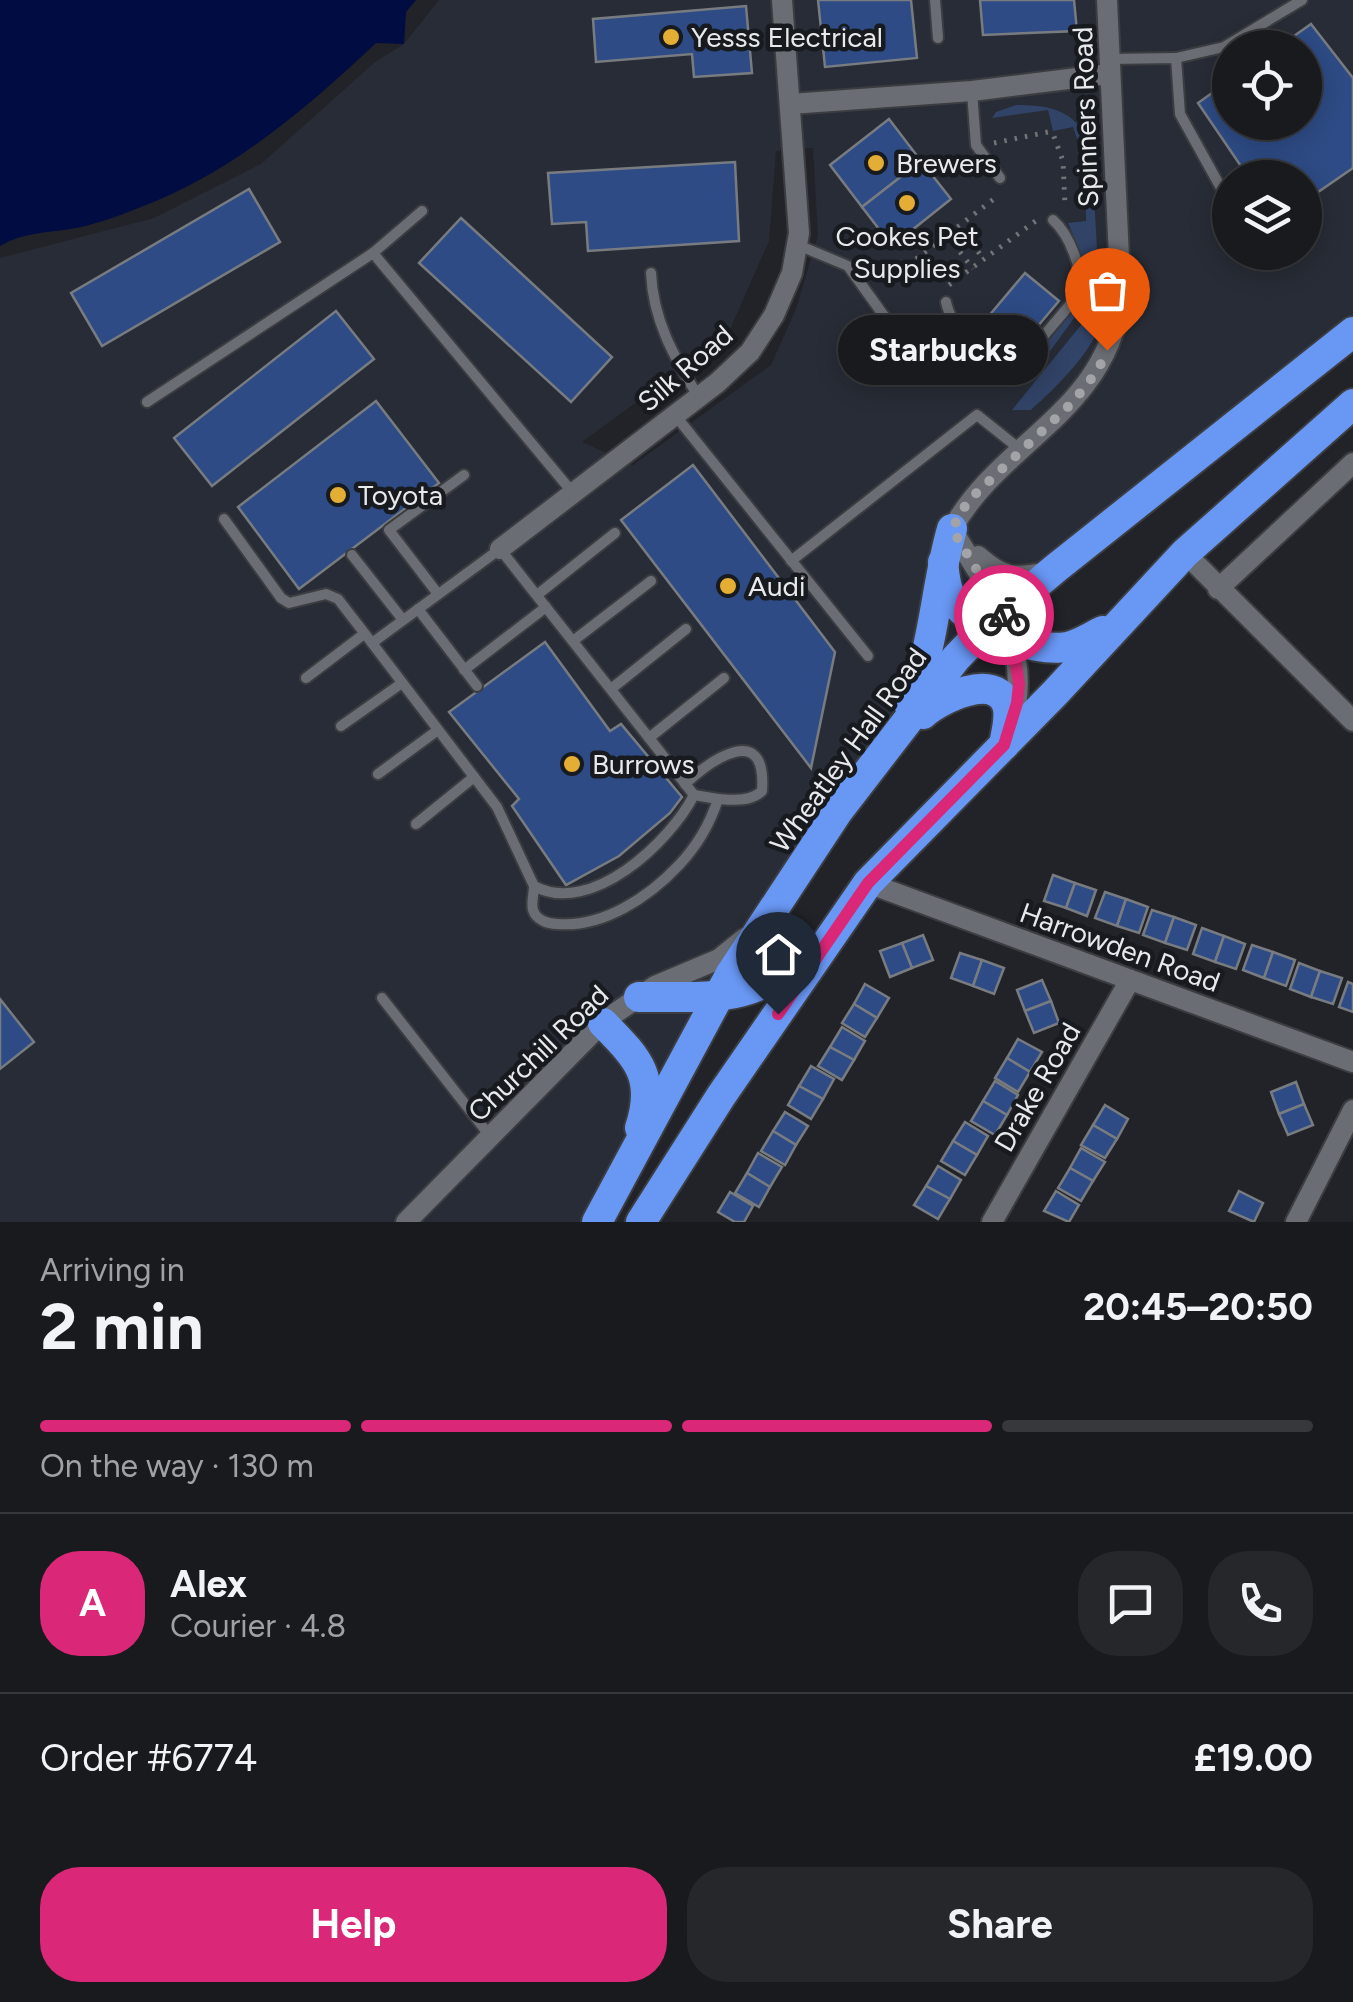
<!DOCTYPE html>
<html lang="en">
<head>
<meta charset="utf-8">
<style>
	body { margin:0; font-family:Figtree,sans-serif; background:#26272b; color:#f1f3f6; height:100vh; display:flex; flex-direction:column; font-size:38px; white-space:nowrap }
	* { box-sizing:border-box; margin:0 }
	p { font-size:32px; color:#9fa1a4 }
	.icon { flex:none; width:55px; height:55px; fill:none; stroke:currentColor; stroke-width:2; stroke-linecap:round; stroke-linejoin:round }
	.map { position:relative; height:1222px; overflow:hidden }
	.sheet { display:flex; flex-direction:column; background:#191a1e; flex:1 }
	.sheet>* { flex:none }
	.tools { position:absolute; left:1212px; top:30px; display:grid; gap:20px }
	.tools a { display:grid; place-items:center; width:110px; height:110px; border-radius:50%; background:#191a1e; box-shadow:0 5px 25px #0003,0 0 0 2px #37383c; font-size:50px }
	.pin { position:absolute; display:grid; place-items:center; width:85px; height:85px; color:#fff; margin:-102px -42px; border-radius:50% 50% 50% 0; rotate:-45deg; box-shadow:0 0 10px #0007 }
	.pin .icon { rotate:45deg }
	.courier { position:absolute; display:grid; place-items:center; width:100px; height:100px; margin:-50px; border:8px solid #db2777; border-radius:50%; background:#fff; color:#222; box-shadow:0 2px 12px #0007 }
	.bubble { position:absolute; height:70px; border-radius:35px; background:#191a1e; box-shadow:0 5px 25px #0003,0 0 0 2px #37383c; font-size:32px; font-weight:700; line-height:70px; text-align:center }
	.overview em { font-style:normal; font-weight:700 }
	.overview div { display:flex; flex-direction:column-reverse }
	.overview { display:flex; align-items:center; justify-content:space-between; height:170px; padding:0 40px }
	h1 { font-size:65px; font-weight:700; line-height:75px }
	.bar { display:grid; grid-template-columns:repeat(4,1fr); gap:15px 10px; align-content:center; height:120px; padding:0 40px }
	.bar i { height:12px; border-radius:8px; background:#37383c }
	.bar .on { background:#db2777 }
	.bar p { grid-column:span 4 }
	.line { display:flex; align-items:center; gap:25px; padding:0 40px; border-top:2px solid #37383c }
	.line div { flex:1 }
	.round { display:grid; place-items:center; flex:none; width:105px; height:105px; border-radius:40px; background:#26272b }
	.primary-button { display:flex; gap:20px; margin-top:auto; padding:20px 40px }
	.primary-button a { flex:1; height:115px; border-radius:40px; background:#db2777; color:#fff; font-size:40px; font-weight:700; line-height:115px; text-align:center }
	.primary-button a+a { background:#26272b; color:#f1f3f6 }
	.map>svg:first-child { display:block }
</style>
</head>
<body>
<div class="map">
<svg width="1353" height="1222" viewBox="0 0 1353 1222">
	<rect width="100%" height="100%" fill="#212328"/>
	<!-- built -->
	<path fill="#272c36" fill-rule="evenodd" d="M439,0H1353V332L1056,567L838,811L597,1222H0V258L154,218L261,164L375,62L404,44ZM1230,48H1305V122H1230ZM813,148L818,235L796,309L771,365L633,465L582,442L727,336L769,241L776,151ZM1230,178H1305V252H1230Z"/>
	<!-- green -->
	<g fill="#314367">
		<path d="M1016,105C1045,105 1069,108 1085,134C1094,149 1097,259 1099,284L1034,373L1027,366L1087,295L1090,281L1089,272L1068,223L1086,221L1085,161L1073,127L1053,131L1048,110L992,118L996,112Z"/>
		<path d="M1105,287C1116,331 1060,384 1031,410H1012L1098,304Z"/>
	</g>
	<!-- water -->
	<path fill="#000c42" d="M0,0H416L406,12L404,44L376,43C308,107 234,171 146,205C126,213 103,222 81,227C53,233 25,231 0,246Z"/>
	<!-- building -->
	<g fill="#2e4b85" stroke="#787c81" stroke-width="2.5">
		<polygon points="818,0 911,0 917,58 825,67"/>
		<polygon points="980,0 1074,0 1077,31 983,35"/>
		<polygon points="746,6 752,73 694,77 692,54 596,62 593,19"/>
		<polygon points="1311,24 1353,78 1353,168 1305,201 1305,178 1249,178 1198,103 1230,80 1230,122 1305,122 1305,48 1277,48"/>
		<polygon points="889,119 921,161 862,207 830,165"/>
		<polygon points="921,161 951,199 892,246 862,207"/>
		<polygon points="735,162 739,241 588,251 586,222 552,224 548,173"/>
		<polygon points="249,189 280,242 102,346 71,293"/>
		<polygon points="461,218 612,357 571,402 419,263"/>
		<polygon points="1025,273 1059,301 1032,333 1039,339 1029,350 1022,344 1015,352 982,324"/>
		<polygon points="336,311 374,359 212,486 174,438"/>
		<polygon points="376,401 439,483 299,589 238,507"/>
		<polygon points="693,465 835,652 811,768 621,520"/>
		<polygon points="545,642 610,731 621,724 682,797 670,813 619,856 566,885 512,806 519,799 449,712"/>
		<polygon points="1053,875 1075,883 1066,908 1044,901"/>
		<polygon points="1075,883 1096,890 1087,916 1066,908"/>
		<polygon points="1105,892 1126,899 1117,926 1095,918"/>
		<polygon points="1126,899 1148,907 1139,933 1117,926"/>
		<polygon points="1152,910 1174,917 1165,943 1143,935"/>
		<polygon points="1174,917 1196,925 1187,950 1165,943"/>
		<polygon points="1202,928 1224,936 1215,962 1193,954"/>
		<polygon points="923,935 933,960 912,968 902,943"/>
		<polygon points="1224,936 1245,944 1236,969 1215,962"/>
		<polygon points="902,943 912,968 890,977 880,951"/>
		<polygon points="1252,945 1273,952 1264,978 1243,970"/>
		<polygon points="1273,952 1295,960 1286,986 1264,978"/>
		<polygon points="960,953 982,960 973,986 951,978"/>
		<polygon points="982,960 1004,968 994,994 973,986"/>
		<polygon points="1299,963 1320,971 1311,997 1290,989"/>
		<polygon points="1320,971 1342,978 1333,1004 1311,997"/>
		<polygon points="1042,980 1051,1001 1025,1011 1017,990"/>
		<polygon points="1348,982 1353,984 1353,1012 1339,1007"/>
		<polygon points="865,984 889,998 877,1018 854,1004"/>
		<polygon points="0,999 34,1042 0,1069"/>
		<polygon points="1051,1001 1059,1023 1034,1033 1025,1011"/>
		<polygon points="854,1004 877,1018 865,1037 842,1023"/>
		<polygon points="842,1027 865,1041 854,1060 830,1047"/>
		<polygon points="1018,1039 1042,1052 1030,1072 1007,1058"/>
		<polygon points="830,1047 854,1060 842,1080 818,1066"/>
		<polygon points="1007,1058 1030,1072 1018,1092 995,1078"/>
		<polygon points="811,1066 834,1079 823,1099 799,1086"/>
		<polygon points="995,1081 1018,1095 1007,1115 983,1101"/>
		<polygon points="1296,1082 1304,1104 1279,1114 1271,1092"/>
		<polygon points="799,1086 823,1099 811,1119 788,1105"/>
		<polygon points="983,1101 1007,1115 995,1135 971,1121"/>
		<polygon points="1304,1104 1313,1125 1288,1135 1279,1114"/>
		<polygon points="1105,1105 1128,1119 1117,1139 1093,1125"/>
		<polygon points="785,1112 808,1126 796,1145 773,1131"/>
		<polygon points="965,1122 988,1136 977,1155 953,1141"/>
		<polygon points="1093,1125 1117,1139 1105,1158 1081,1145"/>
		<polygon points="773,1131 796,1145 785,1165 761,1151"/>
		<polygon points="953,1141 977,1155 965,1175 941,1161"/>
		<polygon points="1081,1148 1105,1162 1093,1181 1070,1168"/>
		<polygon points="758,1153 782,1167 770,1187 747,1173"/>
		<polygon points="938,1166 961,1180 950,1199 926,1186"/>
		<polygon points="1070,1168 1093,1181 1081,1201 1058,1188"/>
		<polygon points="747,1173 770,1187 759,1207 735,1193"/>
		<polygon points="926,1186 950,1199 938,1219 914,1205"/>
		<polygon points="1056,1191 1079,1205 1069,1222 1044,1211"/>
		<polygon points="1239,1191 1263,1203 1254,1222 1229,1211"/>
		<polygon points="730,1192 753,1206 744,1222 735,1222 718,1212"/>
	</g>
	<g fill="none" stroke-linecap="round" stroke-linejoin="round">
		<!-- lane casing -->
		<g stroke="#3b3d41" stroke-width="14">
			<g id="lane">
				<polyline points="935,0 938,38"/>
				<polyline points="1176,58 1224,47 1302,0"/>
				<polyline points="1109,59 1176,58 1180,114 1226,197"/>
				<polyline points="972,92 976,145 1000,178"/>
				<polyline points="798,245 848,266 926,374"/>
				<polyline points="373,253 422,211"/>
				<path d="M651,273C653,320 674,357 698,396"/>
				<path d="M946,302C951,326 981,362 1004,371L1018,366L1080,293C1084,271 1069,234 1053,220"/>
				<polyline points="147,402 373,253 573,493"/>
				<polyline points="675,415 868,656"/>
				<polyline points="224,519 281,598 289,603 326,594 338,599 372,643"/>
				<path d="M500,549L694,795C670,842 591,917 534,886L497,807L372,643Z"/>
				<polyline points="352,555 403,620"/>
				<polyline points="791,561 977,415 1021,450"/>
				<polyline points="438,594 389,530 464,475"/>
				<polyline points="537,595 615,533"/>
				<polyline points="418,609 477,686"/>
				<polyline points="573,641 651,581"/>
				<polyline points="464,670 546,607"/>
				<polyline points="306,678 364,634"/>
				<polyline points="611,689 686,629"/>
				<polyline points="341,726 402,683"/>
				<polyline points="649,738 724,678"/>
				<polyline points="378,774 438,730"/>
				<path d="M685,784C712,759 767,721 762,791C750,802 734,800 718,799"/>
				<polyline points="416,824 474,777"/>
				<path d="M534,886C534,893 531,903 533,910C536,920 548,924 557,924C603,928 649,897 679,865C697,846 710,824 718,799L694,795"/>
				<polyline points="382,998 490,1136"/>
			</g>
		</g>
		<!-- street casing -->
		<g stroke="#3b3d41" stroke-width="24">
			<g id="street">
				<polyline points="790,104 972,91 1109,74"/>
				<path d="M952,529C1002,440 1104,414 1121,300L1107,0"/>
				<path d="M952,529C988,592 1033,642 1013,720"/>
				<polyline points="500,549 717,383 750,352 774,315 792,273 799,233 782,0"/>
				<polyline points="1185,553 1353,721"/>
				<path d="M978,556C1003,578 1014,579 1047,572"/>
				<polyline points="1218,589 1353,463"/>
				<polyline points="868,883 1353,1062"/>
				<polyline points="406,1222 605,1020 655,986 719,959 745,938"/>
				<polyline points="992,1222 1130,980"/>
				<polyline points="1296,1222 1353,1110"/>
			</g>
		</g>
		<!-- highway casing -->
		<g stroke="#3b3d41" stroke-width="34">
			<g id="highway">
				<path d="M943,562C944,571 945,584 949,593C964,626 1032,653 1067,647C1079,645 1092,636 1103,631"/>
				<path d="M909,704C935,649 935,587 952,529"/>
				<path d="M923,714C939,699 996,671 1007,705C1011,716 1006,733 1004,745"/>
				<path d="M639,997C712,996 754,1005 810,950"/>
				<path d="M603,1023C637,1058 657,1076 640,1128"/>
				<polyline points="597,1222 730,975 838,811 956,658 986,627 1056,568 1353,332"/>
				<polyline points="641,1222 721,1096 868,883 1055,693 1185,553 1353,404"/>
			</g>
		</g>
		<!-- path -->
		<g stroke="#717377" stroke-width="5" stroke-dasharray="2.5 8" stroke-linecap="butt">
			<polyline points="994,143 1048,132 1053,134 1063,161 1065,206"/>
			<polyline points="972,243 984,260"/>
			<polyline points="960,252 973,269"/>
			<polyline points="916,259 999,195"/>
			<polyline points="949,285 1037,220"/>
		</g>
		<!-- lane -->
		<use href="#lane" stroke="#6a6d73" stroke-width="10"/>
		<!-- street -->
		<use href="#street" stroke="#6a6d73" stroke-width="20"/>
		<!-- highway -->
		<use href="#highway" stroke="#6997f4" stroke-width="30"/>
	</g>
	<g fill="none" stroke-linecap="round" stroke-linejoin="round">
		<!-- done -->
		<polyline stroke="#a2a4a7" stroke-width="10" stroke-dasharray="0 18" points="1004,615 952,529 968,501 1073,402 1098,370 1107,350"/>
		<!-- route -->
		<polyline stroke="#db2777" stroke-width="12" points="778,1014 868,883 1004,745 1017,703 1019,684 1012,639 1004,615"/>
	</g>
	<!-- markers -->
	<g fill="#e4ae35" stroke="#171a1e" stroke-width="4">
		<circle cx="671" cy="37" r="10"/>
		<circle cx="876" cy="163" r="10"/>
		<circle cx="907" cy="203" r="10"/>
		<circle cx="338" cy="495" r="10"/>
		<circle cx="728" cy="586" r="10"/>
		<circle cx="572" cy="764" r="10"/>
	</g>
	<g text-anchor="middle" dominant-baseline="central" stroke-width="9" stroke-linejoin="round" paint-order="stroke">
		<!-- poi labels -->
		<g font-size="28" fill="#e7e9ec" stroke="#171a1e" text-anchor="start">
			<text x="691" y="37">Yesss Electrical</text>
			<text x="896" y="163">Brewers</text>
			<text x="907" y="236" text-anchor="middle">Cookes Pet<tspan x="907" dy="32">Supplies</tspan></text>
			<text x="358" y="495">Toyota</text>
			<text x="748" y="586">Audi</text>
			<text x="592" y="764">Burrows</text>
		</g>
		<!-- street labels -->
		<g font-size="28" fill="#e7e9ec" stroke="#171a1e">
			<text transform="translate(1085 117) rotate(-92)">Spinners Road</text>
			<text transform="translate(685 368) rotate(-41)">Silk Road</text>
			<text transform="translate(848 750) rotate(-54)">Wheatley Hall Road</text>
			<text transform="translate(1120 947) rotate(20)">Harrowden Road</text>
			<text transform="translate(538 1053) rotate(-44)">Churchill Road</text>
			<text transform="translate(1037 1087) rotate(-60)">Drake Road</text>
		</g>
	</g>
</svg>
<div class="tools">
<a><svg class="icon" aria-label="locate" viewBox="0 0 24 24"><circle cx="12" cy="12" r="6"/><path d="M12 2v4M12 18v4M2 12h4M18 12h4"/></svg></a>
<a><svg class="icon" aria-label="layers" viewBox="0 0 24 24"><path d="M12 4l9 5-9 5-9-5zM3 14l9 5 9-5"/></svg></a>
</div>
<div class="pin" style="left:1107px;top:350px;background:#ea580c"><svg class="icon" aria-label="bag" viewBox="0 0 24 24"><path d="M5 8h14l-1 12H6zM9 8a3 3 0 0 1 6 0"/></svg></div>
<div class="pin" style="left:778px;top:1014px;background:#1f2937"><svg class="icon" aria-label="home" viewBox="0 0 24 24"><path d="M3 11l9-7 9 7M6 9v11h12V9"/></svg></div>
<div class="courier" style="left:1004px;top:615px"><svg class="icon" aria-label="bike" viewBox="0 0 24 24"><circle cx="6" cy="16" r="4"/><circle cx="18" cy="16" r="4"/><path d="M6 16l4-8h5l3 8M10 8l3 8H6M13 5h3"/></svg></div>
<div class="bubble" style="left:838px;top:315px;width:210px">Starbucks</div>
</div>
<section class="sheet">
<div class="overview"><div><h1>2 min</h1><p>Arriving in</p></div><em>20:45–20:50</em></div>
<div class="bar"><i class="on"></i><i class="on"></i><i class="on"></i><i></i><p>On the way · 130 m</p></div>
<div class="line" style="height:180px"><b class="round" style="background:#db2777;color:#fff">A</b><div><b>Alex</b><p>Courier · 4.8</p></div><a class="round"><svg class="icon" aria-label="chat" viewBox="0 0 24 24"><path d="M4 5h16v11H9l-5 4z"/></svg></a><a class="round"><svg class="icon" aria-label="phone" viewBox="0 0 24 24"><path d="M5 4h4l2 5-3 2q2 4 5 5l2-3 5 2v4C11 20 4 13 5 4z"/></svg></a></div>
<div class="line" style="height:130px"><div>Order #6774</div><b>£19.00</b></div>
<div class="primary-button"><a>Help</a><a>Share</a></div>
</section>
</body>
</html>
